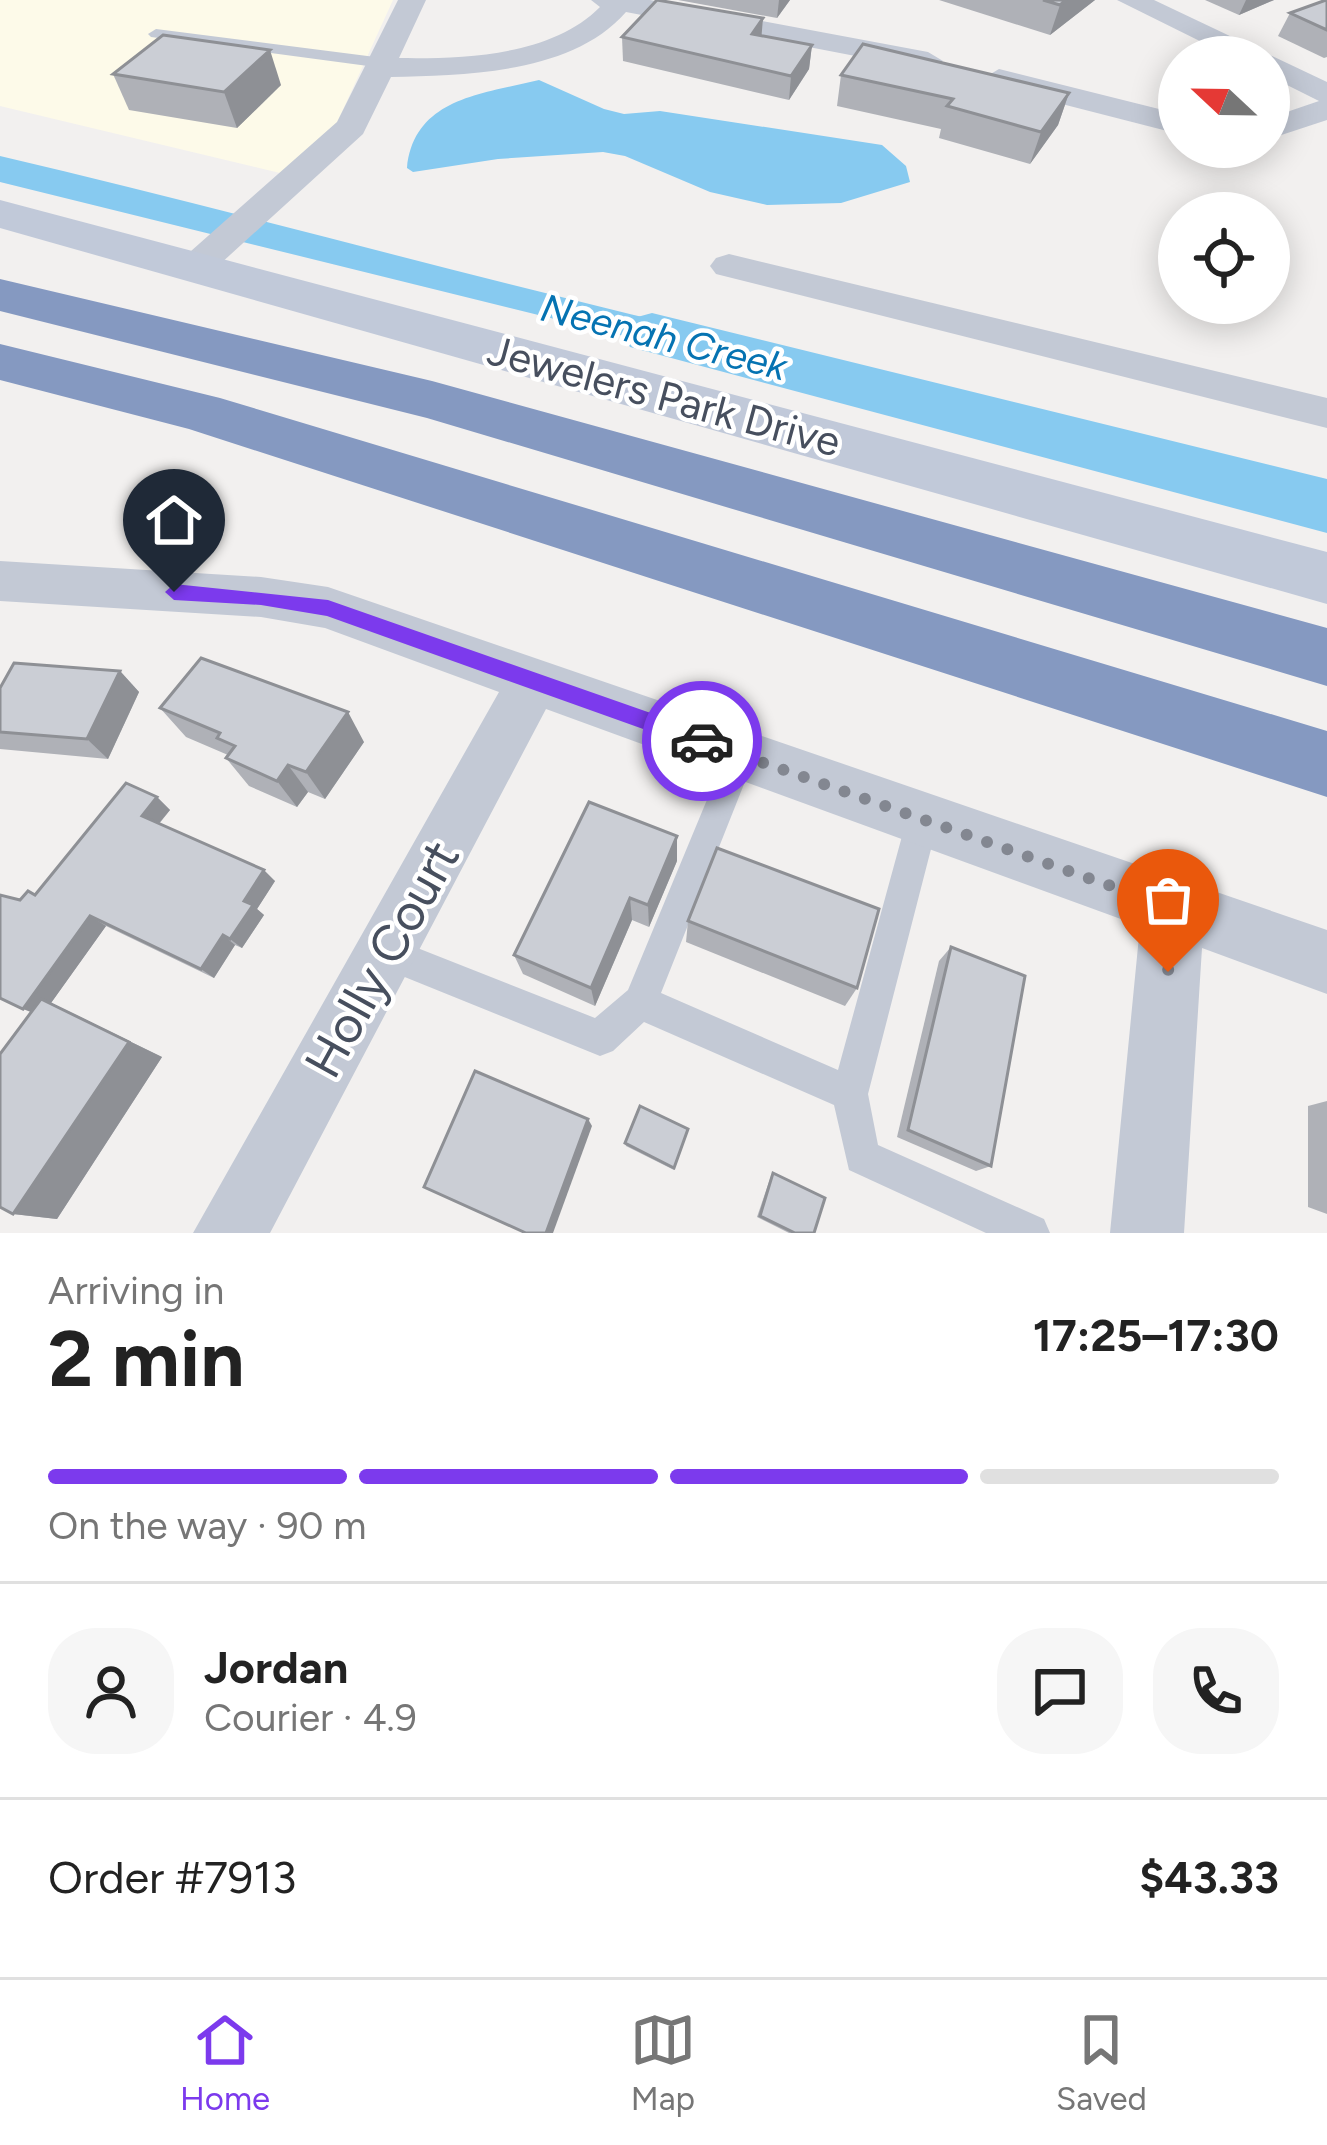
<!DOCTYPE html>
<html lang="en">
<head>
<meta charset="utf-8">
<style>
	body { margin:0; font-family:Figtree,sans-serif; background:#f6f6f6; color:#222; height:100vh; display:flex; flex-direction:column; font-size:45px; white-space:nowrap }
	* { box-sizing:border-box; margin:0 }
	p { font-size:39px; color:#767676 }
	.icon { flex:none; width:66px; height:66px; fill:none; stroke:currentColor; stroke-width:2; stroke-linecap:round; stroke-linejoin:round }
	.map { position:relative; height:1233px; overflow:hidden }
	.drawer { display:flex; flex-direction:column; background:#fff; flex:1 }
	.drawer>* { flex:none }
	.needle { width:78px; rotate:292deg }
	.tools { position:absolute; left:1158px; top:36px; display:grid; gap:24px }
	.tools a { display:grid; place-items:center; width:132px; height:132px; border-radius:50%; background:#fff; box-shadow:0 6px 30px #0003; font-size:60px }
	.pin { position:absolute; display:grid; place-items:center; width:102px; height:102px; color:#fff; margin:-123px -51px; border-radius:50% 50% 50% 0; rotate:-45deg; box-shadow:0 0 12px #0007 }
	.pin .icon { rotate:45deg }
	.courier { position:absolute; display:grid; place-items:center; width:120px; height:120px; margin:-60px; border:9px solid #7c3aed; border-radius:50%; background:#fff; color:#222; box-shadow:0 3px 15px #0007 }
	.headline em { font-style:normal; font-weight:700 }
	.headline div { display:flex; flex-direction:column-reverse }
	.headline { display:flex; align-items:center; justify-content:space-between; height:204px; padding:0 48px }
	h1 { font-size:78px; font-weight:700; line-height:90px }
	.bar { display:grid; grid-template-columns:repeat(4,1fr); gap:18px 12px; align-content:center; height:144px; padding:0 48px }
	.bar i { height:15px; border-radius:9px; background:#e0e0e0 }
	.bar .on { background:#7c3aed }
	.bar p { grid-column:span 4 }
	.line { display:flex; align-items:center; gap:30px; padding:0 48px; border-top:3px solid #e0e0e0 }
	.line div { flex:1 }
	.round { display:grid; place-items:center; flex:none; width:126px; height:126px; border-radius:48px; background:#f6f6f6 }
	.menu { display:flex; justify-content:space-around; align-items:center; height:168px; border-top:3px solid #e0e0e0; background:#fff; font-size:33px; color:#767676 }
	.menu a { display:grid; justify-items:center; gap:6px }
	.menu .on { color:#7c3aed }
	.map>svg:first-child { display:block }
</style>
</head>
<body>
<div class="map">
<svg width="1327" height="1233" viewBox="0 0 1327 1233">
	<rect width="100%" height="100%" fill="#f2f0ef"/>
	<!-- commercial -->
	<polygon fill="#fdfae9" points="0,0 393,0 335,127 280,173 0,106"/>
	<!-- water -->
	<g fill="#87caf0">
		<path d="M539,80L604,109L624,114L660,111L882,145L906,166L910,182L841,203L767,205L710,192L625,156L603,152L498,159L413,172L407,168C414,98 482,94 539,80Z"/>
		<path d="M0,156C252,215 501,286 754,343L757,358L721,360L0,182Z"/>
	</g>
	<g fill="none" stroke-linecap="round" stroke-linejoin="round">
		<!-- river -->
		<polygon fill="#87caf0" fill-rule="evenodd" points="652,313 1327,479 1327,533 630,347 621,333 630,319"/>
		<!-- lane -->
		<g fill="#c3c9d5" fill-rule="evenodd">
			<polygon points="156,29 383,58 391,63 383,68 151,37 148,34"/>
			<polygon points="741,741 752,745 756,754 661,993 838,1070 907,818 912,808 923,803 934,808 939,818 868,1094 878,1145 1044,1219 1050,1233 986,1233 849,1170 834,1105 644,1022 613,1051 600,1056 375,965 370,953 375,941 387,936 595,1018 628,990 726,754 730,745"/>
		</g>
		<!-- street -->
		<g fill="#c3c9d5" fill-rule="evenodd">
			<path d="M398,0H426L399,58C463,59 552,56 600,7L591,0H650L928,52L943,61L928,70L626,12C572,74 466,75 391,77L363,134L208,275H182L176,267L182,259L337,122Z"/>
			<polygon points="1117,0 1154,0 1327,82 1327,120 1269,139 1269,118 1319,101 1269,76 1269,57 1232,57"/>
			<polygon points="999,69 1179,114 1179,134 988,85 984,78"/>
			<polygon points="729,254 1327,398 1327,428 716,274 710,266 716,258"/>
			<polygon points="0,561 261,577 328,587 1327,930 1327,994 1202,948 1184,1233 1110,1233 1140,926 546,709 270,1233 193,1233 499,692 325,628 261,617 0,601"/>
		</g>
		<!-- secondary -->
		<polygon fill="#c1c9d9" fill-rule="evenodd" points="0,200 1327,552 1327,604 0,228"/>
		<!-- highway -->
		<g fill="#8599c1" fill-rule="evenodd">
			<polygon points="0,279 432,381 1327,628 1327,686 427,418 0,311"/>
			<polygon points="0,344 220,398 1327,731 1327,797 189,429 0,380"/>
		</g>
	</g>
	<!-- wall -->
	<g fill="#afb1b7">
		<polygon points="678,0 790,0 777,18"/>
		<polygon points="939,0 1095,0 1050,35"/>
		<polygon points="1205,0 1274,0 1239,15"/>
		<polygon points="1327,0 1327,57 1324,58 1278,36 1290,13"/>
		<polygon points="761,36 812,45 809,69 789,100 623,61 622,37"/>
		<polygon points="113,74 281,85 237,128 129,110"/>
		<polygon points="841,75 1069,93 1058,125 1030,164 939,138 941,129 837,106"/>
		<polygon points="120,671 139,692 108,759 0,749 0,688"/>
		<polygon points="160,708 364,742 325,799 308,792 297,807 249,786 226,758 228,755 186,737"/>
		<polygon points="157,797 170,810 159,824 275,881 257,909 264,915 242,948 235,945 214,978 106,926 51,1003 162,1057 57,1219 13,1214 31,1012 20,900 35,895"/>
		<polygon points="677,861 649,927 632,920 595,1006 523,974 514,955"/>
		<polygon points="688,921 857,988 845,1006 686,942"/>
		<polygon points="951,947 991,1166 976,1171 897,1137 939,961"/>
		<polygon points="1327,1101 1327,1214 1308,1207 1308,1106"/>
		<polygon points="688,1129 674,1170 626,1146 625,1143"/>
		<polygon points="773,1173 814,1233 789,1233 757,1217 771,1176"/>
	</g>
	<!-- shaded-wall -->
	<g fill="#8e9095">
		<polygon points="779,0 790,0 777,18"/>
		<polygon points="1066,0 1095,0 1050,35 1060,5"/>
		<polygon points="1246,0 1274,0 1239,15"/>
		<polygon points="763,18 761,42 752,34"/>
		<polygon points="812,45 809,69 789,100 791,76"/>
		<polygon points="270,50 281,85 237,128 224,92"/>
		<polygon points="1069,93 1058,125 1030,164 1041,132"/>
		<polygon points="120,671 139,692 108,759 87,739"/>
		<polygon points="348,712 364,742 325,799 306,772"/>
		<polygon points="288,765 308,792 297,807 277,781"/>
		<polygon points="157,797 170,810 155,828 142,816"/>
		<polygon points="677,836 677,861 649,927 648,905"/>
		<polygon points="264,870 275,881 257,909 264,915 242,948 230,939 244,901"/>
		<polygon points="630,898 632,920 595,1006 591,988"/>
		<polygon points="90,916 106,926 51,1003 162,1057 57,1219 13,1214 41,1016 23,1009"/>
		<polygon points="223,935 235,945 214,978 201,969"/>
		<polygon points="588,1119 592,1126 553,1233 546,1233"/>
	</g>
	<!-- building -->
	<g fill="#cbced5" stroke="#8e9095" stroke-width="3">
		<polygon points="657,0 763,18 752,34 812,45 791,76 622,37"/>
		<polygon points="1043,0 1066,0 1060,5"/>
		<polygon points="1327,0 1327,30 1290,13 1326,0"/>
		<polygon points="163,35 270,50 224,92 113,74"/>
		<polygon points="863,44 1069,93 1041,132 947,106 953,99 841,75"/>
		<polygon points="201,658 348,712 306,772 288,765 277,781 226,758 235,746 217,738 220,733 160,708"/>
		<polygon points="14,663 120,671 87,739 0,732 0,688"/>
		<polygon points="126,783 157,797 142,816 264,870 244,901 253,905 230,939 223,935 201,969 90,916 23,1009 0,998 0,895 20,900 28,891 35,895"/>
		<polygon points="589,802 677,836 648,905 630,898 591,988 514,955"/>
		<polygon points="717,848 879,909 857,988 688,921"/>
		<polygon points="951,947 1025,976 991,1166 908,1130"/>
		<polygon points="41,999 129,1042 13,1214 0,1207 0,1054"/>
		<polygon points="475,1071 588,1119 546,1233 526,1233 424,1187"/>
		<polygon points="640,1106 688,1129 674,1168 625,1143"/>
		<polygon points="773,1173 825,1198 814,1233 795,1233 760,1216"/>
	</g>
	<!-- route -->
	<polygon fill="#7c3aed" points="174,584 328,600 702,731 713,741 702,750 327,616 261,605 174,600 165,592"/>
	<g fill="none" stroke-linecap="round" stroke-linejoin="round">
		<!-- done -->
		<polyline stroke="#838791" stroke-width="12" stroke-dasharray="0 21.6" points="702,741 1173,908 1168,972"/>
	</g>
	<g text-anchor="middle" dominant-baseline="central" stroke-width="9" stroke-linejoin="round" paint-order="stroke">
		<!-- far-water labels -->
		<g font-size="39" font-style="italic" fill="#0573b2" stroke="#fff">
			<text transform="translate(664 337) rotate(14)">Neenah Creek</text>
		</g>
		<!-- street labels -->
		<g font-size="42" fill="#474f5e" stroke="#fff">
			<text transform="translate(664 396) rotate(15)">Jewelers Park Drive</text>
		</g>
		<!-- near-street labels -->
		<g font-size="51" fill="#474f5e" stroke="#fff">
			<text transform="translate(382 959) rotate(-61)">Holly Court</text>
		</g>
	</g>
</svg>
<div class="tools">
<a><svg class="needle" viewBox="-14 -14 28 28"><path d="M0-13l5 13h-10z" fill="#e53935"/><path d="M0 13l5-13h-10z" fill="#767676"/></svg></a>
<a><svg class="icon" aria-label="locate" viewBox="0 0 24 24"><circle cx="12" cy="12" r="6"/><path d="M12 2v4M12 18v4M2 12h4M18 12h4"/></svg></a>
</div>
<div class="pin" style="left:1168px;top:972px;background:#ea580c"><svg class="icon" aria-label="bag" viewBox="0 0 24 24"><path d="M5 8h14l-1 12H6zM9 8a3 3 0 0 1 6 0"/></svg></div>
<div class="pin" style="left:174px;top:592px;background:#1f2937"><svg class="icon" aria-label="home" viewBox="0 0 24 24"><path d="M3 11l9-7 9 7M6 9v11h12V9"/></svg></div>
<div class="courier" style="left:702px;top:741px"><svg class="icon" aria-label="car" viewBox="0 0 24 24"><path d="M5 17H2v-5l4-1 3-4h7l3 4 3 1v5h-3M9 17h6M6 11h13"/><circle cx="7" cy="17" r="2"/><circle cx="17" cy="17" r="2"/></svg></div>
</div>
<section class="drawer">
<div class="headline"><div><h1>2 min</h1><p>Arriving in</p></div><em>17:25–17:30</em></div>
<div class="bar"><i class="on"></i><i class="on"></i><i class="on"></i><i></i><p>On the way · 90 m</p></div>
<div class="line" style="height:216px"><a class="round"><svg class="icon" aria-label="person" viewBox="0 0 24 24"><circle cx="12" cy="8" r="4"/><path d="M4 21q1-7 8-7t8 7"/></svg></a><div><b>Jordan</b><p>Courier · 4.9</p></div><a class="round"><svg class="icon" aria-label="chat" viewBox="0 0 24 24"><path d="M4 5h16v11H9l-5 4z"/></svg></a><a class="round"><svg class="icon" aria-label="phone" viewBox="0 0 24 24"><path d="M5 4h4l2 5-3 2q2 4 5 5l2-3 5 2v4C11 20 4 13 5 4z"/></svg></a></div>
<div class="line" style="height:156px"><div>Order #7913</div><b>$43.33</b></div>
</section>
<nav class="menu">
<a class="on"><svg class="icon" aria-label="home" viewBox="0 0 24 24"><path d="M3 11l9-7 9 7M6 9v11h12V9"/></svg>Home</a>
<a><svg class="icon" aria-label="map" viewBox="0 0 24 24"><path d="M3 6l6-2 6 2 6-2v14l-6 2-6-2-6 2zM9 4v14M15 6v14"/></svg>Map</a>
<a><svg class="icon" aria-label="saved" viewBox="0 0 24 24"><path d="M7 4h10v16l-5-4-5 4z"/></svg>Saved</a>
</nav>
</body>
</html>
